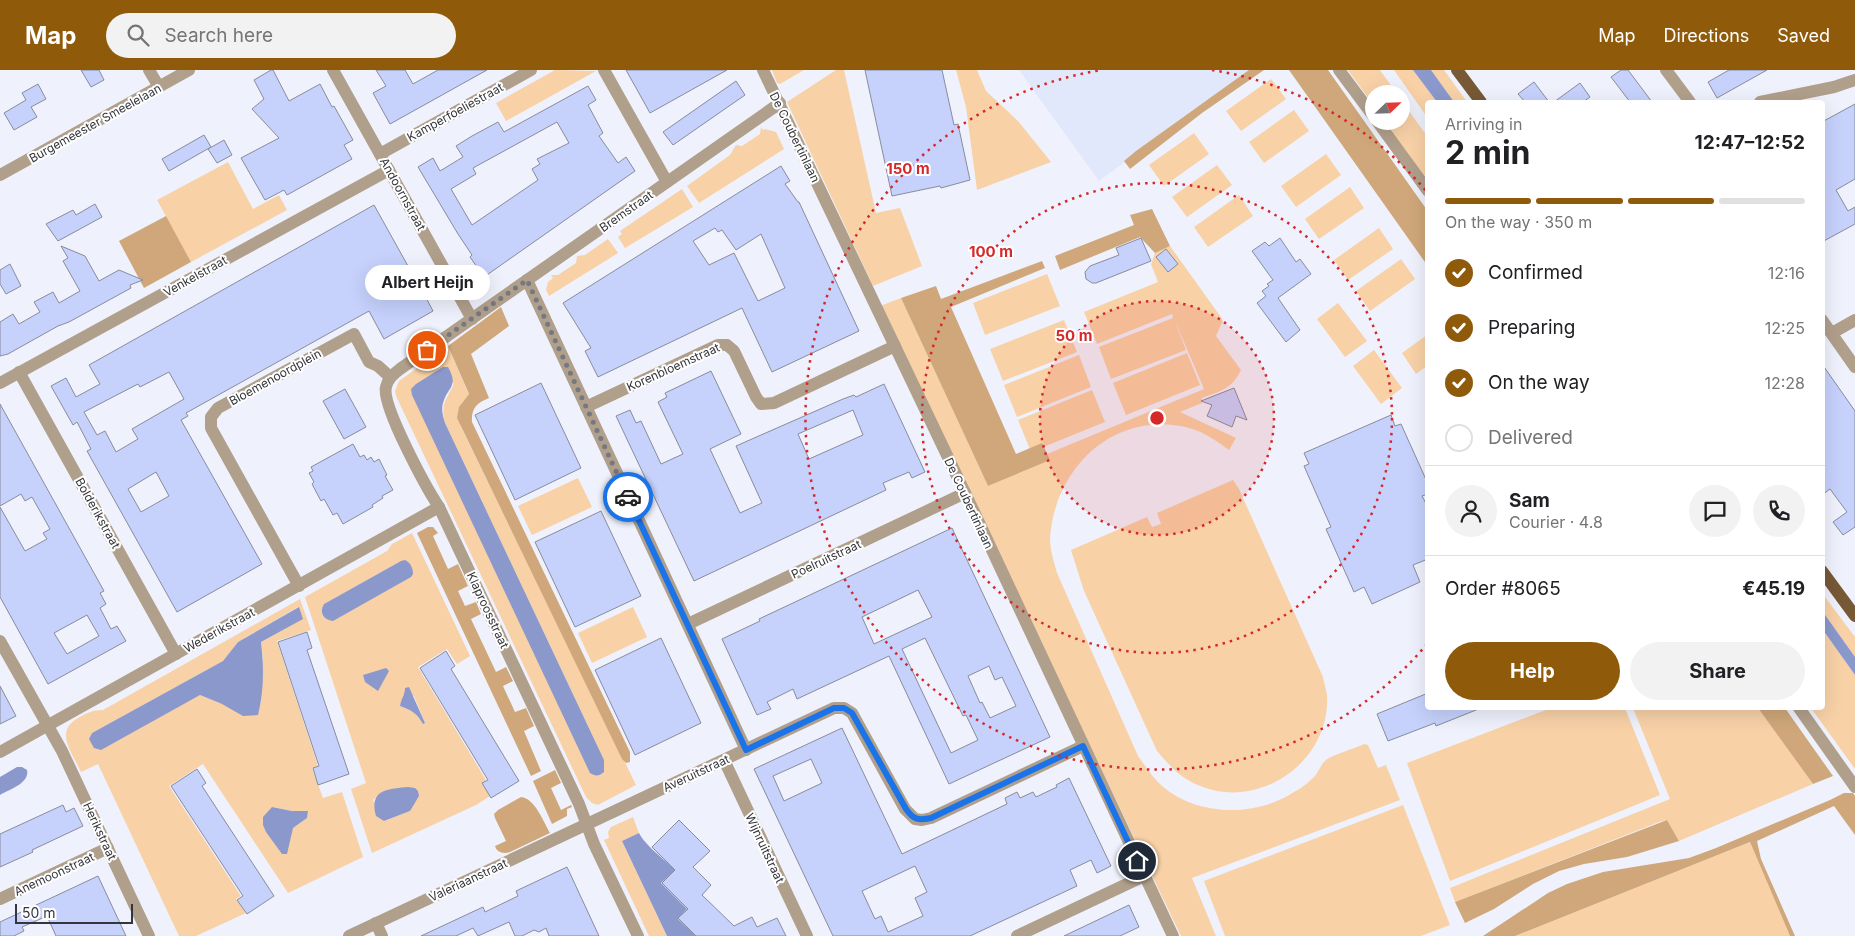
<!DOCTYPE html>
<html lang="en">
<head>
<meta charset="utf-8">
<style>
	body { margin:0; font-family:Inter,sans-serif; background:#f2f2f2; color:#202124; height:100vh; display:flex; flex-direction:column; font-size:19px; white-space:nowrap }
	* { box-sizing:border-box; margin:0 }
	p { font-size:16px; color:#757577 }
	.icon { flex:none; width:28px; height:28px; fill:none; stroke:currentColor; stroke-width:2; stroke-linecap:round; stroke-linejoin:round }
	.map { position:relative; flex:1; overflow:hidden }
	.drawer { position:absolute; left:1425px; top:30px; width:400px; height:610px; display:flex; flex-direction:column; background:#fff; border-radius:5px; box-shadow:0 5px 20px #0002 }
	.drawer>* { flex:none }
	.needle { width:32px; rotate:67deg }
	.controls { position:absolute; left:1365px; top:15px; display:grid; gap:10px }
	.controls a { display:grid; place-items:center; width:45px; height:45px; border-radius:50%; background:#fff; box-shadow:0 5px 20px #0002; font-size:25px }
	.scale { position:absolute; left:15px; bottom:12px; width:118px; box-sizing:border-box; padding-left:5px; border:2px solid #34363c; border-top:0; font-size:14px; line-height:18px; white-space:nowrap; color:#34363c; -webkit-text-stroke:4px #fff; paint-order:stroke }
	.pin { position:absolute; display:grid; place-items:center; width:42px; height:42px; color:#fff; margin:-21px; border:2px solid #fff; border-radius:50%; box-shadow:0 1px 5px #0007 }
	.courier { position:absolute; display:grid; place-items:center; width:50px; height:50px; margin:-25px; border:4px solid #1a73e8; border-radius:50%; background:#fff; color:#222; box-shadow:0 1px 6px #0007 }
	.bubble { position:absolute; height:35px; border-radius:18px; background:#fff; box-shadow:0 5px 20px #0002; font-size:16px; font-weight:700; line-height:35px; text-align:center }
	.overview em { font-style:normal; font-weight:700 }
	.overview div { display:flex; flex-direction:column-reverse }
	.overview { display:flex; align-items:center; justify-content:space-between; height:85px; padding:0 20px }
	h1 { font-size:32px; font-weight:700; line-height:38px }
	.bar { display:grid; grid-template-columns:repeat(4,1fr); gap:8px 5px; align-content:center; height:60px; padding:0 20px }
	.bar i { height:6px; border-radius:4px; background:#e0e0e0 }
	.bar .active { background:#8f5b0b }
	.bar p { grid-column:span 4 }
	.line { display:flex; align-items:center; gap:12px; padding:0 20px; border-top:1px solid #e0e0e0 }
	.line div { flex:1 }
	.round { display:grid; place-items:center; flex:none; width:52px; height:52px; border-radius:26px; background:#f2f2f2 }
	ol { padding:0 20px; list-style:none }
	li { display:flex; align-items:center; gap:15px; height:55px }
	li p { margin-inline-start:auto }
	li .icon { padding:5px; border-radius:50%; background:#8f5b0b; color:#fff; stroke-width:4 }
	li:last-child { color:#757577 }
	li i { width:28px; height:28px; border:2px solid #e0e0e0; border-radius:50% }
	.cta { display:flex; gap:10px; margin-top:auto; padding:10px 20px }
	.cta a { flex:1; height:58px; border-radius:30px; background:#8f5b0b; color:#fff; font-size:20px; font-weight:700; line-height:58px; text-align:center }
	.cta a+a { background:#f2f2f2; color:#202124 }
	header { display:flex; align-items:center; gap:30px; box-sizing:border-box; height:70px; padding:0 25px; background:#8f5b0b; color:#fff }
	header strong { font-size:24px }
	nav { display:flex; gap:28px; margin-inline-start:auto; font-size:18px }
	.search { width:350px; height:45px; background:#f2f2f2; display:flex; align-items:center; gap:12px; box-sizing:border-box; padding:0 18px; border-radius:28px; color:#757577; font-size:19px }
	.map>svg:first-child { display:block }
</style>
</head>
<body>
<header>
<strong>Map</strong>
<div class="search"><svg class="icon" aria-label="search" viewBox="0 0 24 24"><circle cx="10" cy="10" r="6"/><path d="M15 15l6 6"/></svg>Search here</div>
<nav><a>Map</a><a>Directions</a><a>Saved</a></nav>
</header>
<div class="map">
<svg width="1855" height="866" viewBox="0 0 1855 866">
	<rect width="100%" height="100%" fill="#eff2fc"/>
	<!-- built -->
	<polygon fill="#e2e8fb" points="1019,0 1250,0 1099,111"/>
	<!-- green -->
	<g fill="#f8d1a7" fill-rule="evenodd">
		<polygon points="555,0 596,1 506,51 496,33"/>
		<polygon points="772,0 804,0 780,14 777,13"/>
		<polygon points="836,0 844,0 876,143 900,138 922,196 873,216 787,32"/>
		<polygon points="956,0 977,0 986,21 1018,51 1051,92 977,120 966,37"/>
		<polygon points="1348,0 1380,0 1397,24 1374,24 1374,36"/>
		<polygon points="1394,0 1413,0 1437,32 1428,32 1427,47"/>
		<polygon points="1431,0 1444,0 1467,32 1454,32"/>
		<polygon points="1271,9 1286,29 1241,61 1226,41"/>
		<polygon points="1401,30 1427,66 1427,112 1384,51 1401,51"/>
		<polygon points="1294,40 1309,61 1264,93 1249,72"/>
		<polygon points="761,57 763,60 765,59 776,62 784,79 699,133 687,116 730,85 736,75 742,76 760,64"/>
		<polygon points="1194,63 1209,84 1164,116 1149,95"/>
		<polygon points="1326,84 1341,105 1296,137 1281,116"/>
		<polygon points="228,92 253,139 279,125 287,140 191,192 157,130"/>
		<polygon points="1217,95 1232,115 1187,147 1172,127"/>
		<polygon points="1350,117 1364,138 1319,169 1305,149"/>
		<polygon points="682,119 693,137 625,178 618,167 622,164 620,161"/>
		<polygon points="1239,125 1253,146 1208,177 1194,157"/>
		<polygon points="1379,158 1393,179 1348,210 1334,190"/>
		<polygon points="608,169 618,183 549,226 546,220 548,212 553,208 551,205 558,205 576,193 577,186 585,185"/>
		<path d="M1170,176L1223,250L1216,266L1241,300C1232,319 1221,321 1202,328V333L1180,342L1236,368L1229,380C1217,371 1204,362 1189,358C1120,340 1060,391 1051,459C1048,474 1053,489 1057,503L1138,686C1146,697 1152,707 1162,716C1198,747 1256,747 1294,722C1302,718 1309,712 1315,706C1319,701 1321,694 1326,690C1332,685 1356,678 1364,674L1368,675L1378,698L1386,695L1400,730L1192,808L1216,866H1181L880,236L901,228L988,416L1049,390L1047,384L1204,319L1175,251L1186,280L1111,309L1099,277L1173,248L1172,244L1097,274L1084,242L1158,212L1151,194L1155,183Z"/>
		<polygon points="1401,189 1415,209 1370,241 1356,221"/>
		<polygon points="1047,204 1060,236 985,265 973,233"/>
		<polygon points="1338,233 1367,271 1345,287 1317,249"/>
		<polygon points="1064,250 1077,282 1003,311 990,279"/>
		<polygon points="1427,265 1427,296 1416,304 1402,283"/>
		<path d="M448,276L469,325C456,338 456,344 463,361L636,715L598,735L592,733L586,727L396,326L395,321L399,311ZM454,313C447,331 440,331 445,353L604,690L416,314Z"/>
		<polygon points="1374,280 1402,318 1381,334 1353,296"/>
		<polygon points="1187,283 1200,315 1126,345 1113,313"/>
		<polygon points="1079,285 1091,317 1017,347 1004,315"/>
		<polygon points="1092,320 1105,352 1031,382 1018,350"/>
		<polygon points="578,408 592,437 532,465 518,436"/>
		<path d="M1233,410L1239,419L1323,607C1324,613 1326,619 1327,625C1331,692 1258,742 1198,715C1180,708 1169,695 1157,681L1084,521L1071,480L1147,447L1152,457L1161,454L1157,443Z"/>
		<path d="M412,463L470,586L457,594L447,579L418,597L486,710L482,713L490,726L476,735L372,783L351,719L366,713L305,527L387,481L392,474ZM401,491L323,546L322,539L324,534ZM405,625L414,626L425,653H423C417,643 411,640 400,636L401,632ZM408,717L410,741L384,751L373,730L382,722Z"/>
		<polygon points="1822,523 1855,567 1855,587 1823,542"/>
		<path d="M300,529L311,560L277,571L318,696L312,698L323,728L342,722L363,787L288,823L203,694L169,716L241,826L236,829L246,843L196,866H179L98,694L81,702C72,682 54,662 78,648C87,643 92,640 103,640ZM298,537L302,549L261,572L263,589L222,634L200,625L92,663L223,591L238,572ZM272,737L292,741H308L307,748L293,758L291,763Z"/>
		<polygon points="633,537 647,567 592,593 578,563"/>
		<polygon points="1823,560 1855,605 1855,699 1811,638 1822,638"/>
		<polygon points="1551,638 1625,638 1660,725 1450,811 1407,693"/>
		<polygon points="1633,638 1758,638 1813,714 1679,771 1667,750 1659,752 1455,832 1450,818 1670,729"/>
		<polygon points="1403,735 1450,855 1421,866 1225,866 1204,811"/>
		<polygon points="633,747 639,763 622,771 667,866 649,866 604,770 609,768 608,762 611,757"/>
		<polygon points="1750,772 1790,866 1515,866"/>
	</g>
	<!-- forest -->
	<g fill="#cfa77a">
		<polygon points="1249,0 1264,0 1202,43 1130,99 1124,91 1136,81"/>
		<polygon points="1289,0 1328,0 1427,140 1427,195"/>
		<polygon points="1152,139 1170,176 1155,183 1140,167 1060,200 1055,186 1134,155 1130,145"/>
		<polygon points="166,146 191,192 144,218 119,171"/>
		<polygon points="1042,191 1045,198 951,237 1016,384 1042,373 1050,390 988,416 901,228 936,216 941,229"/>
		<path d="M501,237L509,256L471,284L489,328C477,333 471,338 472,352L630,682V692L626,693L622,689L457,348L459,337L469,324L448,276Z"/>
		<polygon points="428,457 433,457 438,463 433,466 448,499 458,494 468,516 458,521 465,536 476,532 481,544 471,549 496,602 506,597 513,611 503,616 515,642 526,638 534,656 524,661 541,701 531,706 417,463"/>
		<polygon points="1758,638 1785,638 1833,706 1813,714"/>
		<polygon points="555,700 561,713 551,718 561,740 571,735 572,737 567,739 567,746 552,754 533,711"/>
		<polygon points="1844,723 1853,723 1855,726 1855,765 1834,736 1757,771 1761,789 1795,866 1790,866 1750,772 1515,866 1483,866 1548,823 1567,814 1603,802 1689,788 1716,778 1830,730"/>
		<path d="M521,727C535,728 544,753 550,763L510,782C504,784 497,783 495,776L506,771L495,748L494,744L498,740Z"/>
		<polygon points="1667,750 1679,771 1627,787 1584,794 1559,801 1533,814 1494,839 1465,853 1455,832"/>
	</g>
	<!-- water -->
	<g fill="#8b98cb">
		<polygon points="1413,0 1431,0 1454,32 1437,32"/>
		<path d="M443,297H448C459,317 448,316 443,333C441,340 443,346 445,353L604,690V702C598,707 595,706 590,703L412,325L411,319L416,314Z"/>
		<path d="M405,490C410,492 413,498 413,504L411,507L333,551C323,550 319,542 324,534L401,491Z"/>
		<path d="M299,537L303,549L261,572C264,598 264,620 258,645L243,646L222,634L200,625L101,680L94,678L89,669L92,663L223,591L238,572Z"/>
		<polygon points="1823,542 1855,587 1855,605 1823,560"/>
		<polygon points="386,598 389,601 378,621 365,612 363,605"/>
		<path d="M409,617L425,653L423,654C417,643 411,640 400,636C401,629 405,625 405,618Z"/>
		<path d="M17,697H22L27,700C30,713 10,719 0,725V707Z"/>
		<path d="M408,717L415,718L418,721L419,726L410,741L384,751L376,746C369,720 386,719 408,717Z"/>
		<polygon points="272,737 292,741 308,741 307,748 293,758 287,784 282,784 266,762 263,755 263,747"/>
		<path d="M639,763C644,774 665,790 675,800L661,813L687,839L678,849L696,866H667L622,771Z"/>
	</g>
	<!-- building -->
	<g fill="#c6d1fc" stroke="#888c9c" fill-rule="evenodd">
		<polygon points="81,0 99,0 104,10 91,17"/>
		<polygon points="271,0 273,0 289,31 320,14 332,37 334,36 353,70 344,75 352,89 287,125 284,120 265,130 241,88 279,68 252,39 264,29 254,10"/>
		<polygon points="376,0 405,0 413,14 438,0 487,0 390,54 373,23 386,16"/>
		<polygon points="626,0 727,0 650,43"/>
		<polygon points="865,0 942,0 954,55 958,54 970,110 941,118 940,116 892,126"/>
		<polygon points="1621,0 1628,0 1652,32 1630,32 1611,7"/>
		<polygon points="1729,0 1767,0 1717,28 1708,12"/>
		<polygon points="736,11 745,25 673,75 663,62"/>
		<polygon points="1534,12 1549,32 1525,32 1518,24"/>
		<polygon points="1580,13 1590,27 1583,32 1554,32"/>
		<polygon points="38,14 46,29 31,37 37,47 14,60 4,43 26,30 22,23"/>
		<path d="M588,16L596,30L588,35L603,63L599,66L618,93L626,87L635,101L484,207L470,187L472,185L458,164L418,97L433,88L440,101L463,87L456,76L472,66L498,52L504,62ZM557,52L569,73L537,89L540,94L532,99L538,110L472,155L451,119L476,104L473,98Z"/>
		<polygon points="1855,34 1855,109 1836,120 1848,141 1855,137 1855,154 1822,172 1822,52"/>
		<polygon points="204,65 211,77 169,101 162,89"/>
		<polygon points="224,70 232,85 217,93 208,79"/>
		<path d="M781,96L790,111L785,114L798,132H799L859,261L772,302L742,238L598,307L585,281L591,278L563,233ZM715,158L718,162L722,160L736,180L761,164L785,218L758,231L734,183L709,195L693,171Z"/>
		<polygon points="95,134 102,147 58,171 46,154 73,140 76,145"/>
		<path d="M374,135L413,205L419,202L430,221L424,224L433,241L384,269L369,241L186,343L188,346L181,350L262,494L177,542L87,381L91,379L77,352L73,355L51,316L66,308L76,327L100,314L89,295ZM169,302L184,329L132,359L138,369L116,382L105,361L97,365L84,342L138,314L140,317ZM156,402L169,426L141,442L128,419Z"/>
		<polygon points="1141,168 1151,191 1096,213 1092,213 1086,209 1085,202 1090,196 1119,185 1116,178"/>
		<polygon points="1280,168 1296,192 1300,189 1311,204 1278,228 1300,260 1286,272 1257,233 1266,226 1262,221 1269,216 1267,214 1273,210 1252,181 1265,172 1269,176"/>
		<polygon points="61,176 85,186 99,211 119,200 143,210 130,215 131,218 69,252 58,256 8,284 0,286 0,252 13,244 19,254 40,242 34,232 53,222 59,233 80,221 63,191 68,188"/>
		<polygon points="1166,179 1178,194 1168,202 1156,187"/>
		<polygon points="10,194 21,216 6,224 0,214 0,200"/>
		<polygon points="1822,294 1855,341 1855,457 1843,465 1833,452 1847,442 1830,419 1822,425"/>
		<path d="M711,301L741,364L710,379L740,443L762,433L736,376L843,329L854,325L856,327L884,314L925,402L912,408L909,402L883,413L886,420L694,511L616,346L630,340L636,353L641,351L661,394L683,384L658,332L667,327L665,323ZM853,340L863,365L809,389L798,364Z"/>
		<polygon points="541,313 581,398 515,430 475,345"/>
		<polygon points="1234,318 1247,350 1236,346 1232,357 1207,346 1212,335 1201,331"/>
		<polygon points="345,319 366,357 344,369 323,331"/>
		<path d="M0,334L104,521L100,523L106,534L100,538L111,559L117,556L126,571L48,614L0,527V437L25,481L47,469L43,463L50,459L32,427L25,431L21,424L0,436ZM87,545L99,566L67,584L54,563Z"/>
		<polygon points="1391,345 1395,356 1401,354 1428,414 1428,424 1422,426 1428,437 1428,489 1413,495 1420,512 1372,534 1364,517 1354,522 1326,459 1331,457 1304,396 1309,394 1304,383"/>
		<polygon points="353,374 360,387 364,385 367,390 371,387 374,392 379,389 387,405 385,406 393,420 382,426 383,428 372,435 373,437 343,454 337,443 333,445 324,429 321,431 312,414 314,412 309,403 313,401 311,397"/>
		<polygon points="601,441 641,526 575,557 535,472"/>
		<path d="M952,458L1050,667L949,714L889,586L797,629L793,619L767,632L771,639L757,645L722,569L760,551L759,549ZM918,520L932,547L874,574L862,547ZM925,568L963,646L966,645L978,670L951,683L902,579ZM989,596L995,610L1002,607L1016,636L990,648L982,632L980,633L968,606Z"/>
		<polygon points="307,562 312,578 307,580 349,704 318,715 313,698 319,696 278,572"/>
		<polygon points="661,568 701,653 635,685 595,600"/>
		<polygon points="446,581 455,596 451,599 519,711 491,728 482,713 488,710 420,598"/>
		<polygon points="0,616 16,646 0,654"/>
		<polygon points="1428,623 1428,638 1481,638 1436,656 1435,653 1388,671 1377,644"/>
		<path d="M842,658L902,784L1007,734L1005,728L1017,722L1020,728L1033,722L1036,727L1057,717L1056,715L1069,708L1111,796L1097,803L1091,790L1070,800L1077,816L970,866H833L754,699ZM811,689L822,713L784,731L773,706ZM915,796L927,822L915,828L923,846L888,862L881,846L875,849L862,821Z"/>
		<polygon points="197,699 206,713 202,716 274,826 247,844 237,830 243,826 171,716"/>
		<polygon points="63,735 66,742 74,738 83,756 32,780 33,782 0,797 0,764"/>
		<polygon points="679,750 710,781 693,797 711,815 702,825 734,856 752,847 757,857 777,848 786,866 696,866 678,848 688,839 662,813 675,800 652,777"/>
		<polygon points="567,797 599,866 549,866 546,858 539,862 534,860 522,866 515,866 509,852 478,866 473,858 456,866 421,866 483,837 485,842 518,826 516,821"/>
		<polygon points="98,806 126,866 56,866 47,846 22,857 24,861 14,866 0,866 0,852"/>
		<polygon points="1129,835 1139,857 1120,866 1064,866"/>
	</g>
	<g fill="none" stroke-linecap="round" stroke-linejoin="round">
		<!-- minor -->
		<g stroke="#b09f8b" stroke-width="12">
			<polyline points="149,0 159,17"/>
			<polyline points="333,0 472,249"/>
			<polyline points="604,0 667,112"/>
			<polyline points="763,0 976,446 1173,866"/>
			<polyline points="1339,0 1374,47"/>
			<polyline points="1666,0 1690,32"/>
			<polyline points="1760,32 1834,17 1855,10"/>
			<polyline points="1377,51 1428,121"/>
			<polyline points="380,84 531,0"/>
			<polyline points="0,105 189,0"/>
			<polyline points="527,210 746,680"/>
			<polyline points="1822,250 1855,297"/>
			<polyline points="1832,263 1855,250"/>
			<polyline points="19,302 176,584"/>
			<polyline points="0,313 389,100"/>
			<polyline points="586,337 718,275 727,275 734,281 756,327 761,334 774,333 895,276"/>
			<polyline points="299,516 211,358 211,347 218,338 354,264 369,292 378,296 390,307"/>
			<polyline points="688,554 965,423"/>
			<polyline points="0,571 62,681 149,866"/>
			<polyline points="1799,638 1855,717"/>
			<polyline points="0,682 439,437"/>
			<polyline points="724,690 807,866"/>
			<polyline points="0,829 108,778"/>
			<polyline points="376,853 382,866"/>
			<polyline points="349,866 834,638 844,638 852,643 905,739 915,749 922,750 931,748 1083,676"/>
			<path d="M638,866L594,774L579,734L439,437C427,419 381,335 386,317C388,308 394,304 400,299L780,33"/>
			<polyline points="1017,866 1144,806"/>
		</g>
		<!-- major -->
		<g stroke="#775936" stroke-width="12">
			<polyline points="1457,0 1481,32"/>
			<polyline points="1822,501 1855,546"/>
		</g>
	</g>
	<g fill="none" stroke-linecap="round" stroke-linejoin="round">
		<!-- done -->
		<polyline stroke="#75787f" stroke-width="5" stroke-dasharray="0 9" points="427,280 527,210 628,427"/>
		<!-- route -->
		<path stroke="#1a73e8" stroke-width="6" d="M628,427L746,680L834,638H844L852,643L906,739C913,749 918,751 931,748L1083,676L1137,791"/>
	</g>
	<!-- distance rings -->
	<circle cx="1157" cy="348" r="117" fill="#d62828" fill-opacity=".12"/>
	<g fill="none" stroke="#d62828" stroke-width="2.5" stroke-dasharray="2.5 5">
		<circle cx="1157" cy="348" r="117"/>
		<circle cx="1157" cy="348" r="235"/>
		<path d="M1427 574A352 352 0 1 1 1102 0M1212 0A352 352 0 0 1 1427 122"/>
	</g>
	<g text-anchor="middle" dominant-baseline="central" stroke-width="4" stroke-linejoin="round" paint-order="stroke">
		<!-- street labels -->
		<g font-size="12" fill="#34363c" stroke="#fff">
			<text transform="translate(455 42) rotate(-29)">Kamperfoeliestraat</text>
			<text transform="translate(95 53) rotate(-29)">Burgemeester Smeelelaan</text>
			<text transform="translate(795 67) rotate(64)">De Coubertinlaan</text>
			<text transform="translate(403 124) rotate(61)">Andoornstraat</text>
			<text transform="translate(626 141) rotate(-35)">Bremstraat</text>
			<text transform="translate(195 206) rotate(-29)">Venkelstraat</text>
			<text transform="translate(673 297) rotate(-24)">Korenbloemstraat</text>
			<text transform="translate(275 307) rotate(-29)">Bloemenoordplein</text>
			<text transform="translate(969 433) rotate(65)">De Coubertinlaan</text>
			<text transform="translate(98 443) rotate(61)">Bolderikstraat</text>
			<text transform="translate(826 489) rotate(-25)">Poelruitstraat</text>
			<text transform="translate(488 540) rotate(65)">Klaproosstraat</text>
			<text transform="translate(219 560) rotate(-29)">Wederikstraat</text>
			<text transform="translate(696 703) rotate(-25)">Averuitstraat</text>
			<text transform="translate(100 761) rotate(65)">Herikstraat</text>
			<text transform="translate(765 778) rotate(65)">Wijnruitstraat</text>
			<text transform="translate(54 804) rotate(-25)">Anemoonstraat</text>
			<text transform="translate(468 810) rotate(-25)">Valeriaanstraat</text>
		</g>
	</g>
	<circle cx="1157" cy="348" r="8" fill="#d62828" stroke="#fff" stroke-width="2.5"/>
	<g font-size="15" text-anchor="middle" font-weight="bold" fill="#d62828" stroke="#fff" stroke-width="4" stroke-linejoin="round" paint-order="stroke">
		<text x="908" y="104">150 m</text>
		<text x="991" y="187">100 m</text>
		<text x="1074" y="271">50 m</text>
	</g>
</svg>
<div class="controls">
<a><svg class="needle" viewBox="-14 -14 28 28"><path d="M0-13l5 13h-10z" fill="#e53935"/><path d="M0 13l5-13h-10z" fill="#757577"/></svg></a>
</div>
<div class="scale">50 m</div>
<div class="pin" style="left:427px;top:280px;background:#ea580c"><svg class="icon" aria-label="bag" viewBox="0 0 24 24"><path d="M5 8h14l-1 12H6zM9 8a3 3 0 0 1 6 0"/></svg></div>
<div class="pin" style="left:1137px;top:791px;background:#1f2937"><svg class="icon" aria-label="home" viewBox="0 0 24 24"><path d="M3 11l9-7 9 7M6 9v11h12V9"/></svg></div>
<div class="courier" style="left:628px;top:427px"><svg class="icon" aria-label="car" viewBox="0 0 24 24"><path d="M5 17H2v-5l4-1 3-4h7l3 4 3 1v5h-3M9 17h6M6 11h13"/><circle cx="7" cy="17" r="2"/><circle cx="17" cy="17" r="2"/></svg></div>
<div class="bubble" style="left:365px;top:195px;width:125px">Albert Heijn</div>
<section class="drawer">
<div class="overview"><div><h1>2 min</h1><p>Arriving in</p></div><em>12:47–12:52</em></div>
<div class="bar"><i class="active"></i><i class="active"></i><i class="active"></i><i></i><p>On the way · 350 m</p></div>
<ol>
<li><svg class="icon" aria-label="check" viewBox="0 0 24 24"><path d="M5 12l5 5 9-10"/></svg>Confirmed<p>12:16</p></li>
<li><svg class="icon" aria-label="check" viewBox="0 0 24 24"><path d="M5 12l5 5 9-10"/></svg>Preparing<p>12:25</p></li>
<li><svg class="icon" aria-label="check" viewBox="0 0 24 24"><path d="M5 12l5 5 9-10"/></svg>On the way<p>12:28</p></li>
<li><i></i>Delivered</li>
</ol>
<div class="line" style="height:90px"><a class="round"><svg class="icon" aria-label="person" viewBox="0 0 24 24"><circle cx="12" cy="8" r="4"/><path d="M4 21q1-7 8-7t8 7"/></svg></a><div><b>Sam</b><p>Courier · 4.8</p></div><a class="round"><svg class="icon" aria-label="chat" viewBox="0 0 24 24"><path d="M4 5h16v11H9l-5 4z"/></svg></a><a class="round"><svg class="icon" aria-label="phone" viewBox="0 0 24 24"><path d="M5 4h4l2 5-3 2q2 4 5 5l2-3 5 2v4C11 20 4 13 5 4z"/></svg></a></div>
<div class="line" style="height:65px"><div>Order #8065</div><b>€45.19</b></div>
<div class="cta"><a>Help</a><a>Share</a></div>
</section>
</div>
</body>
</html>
